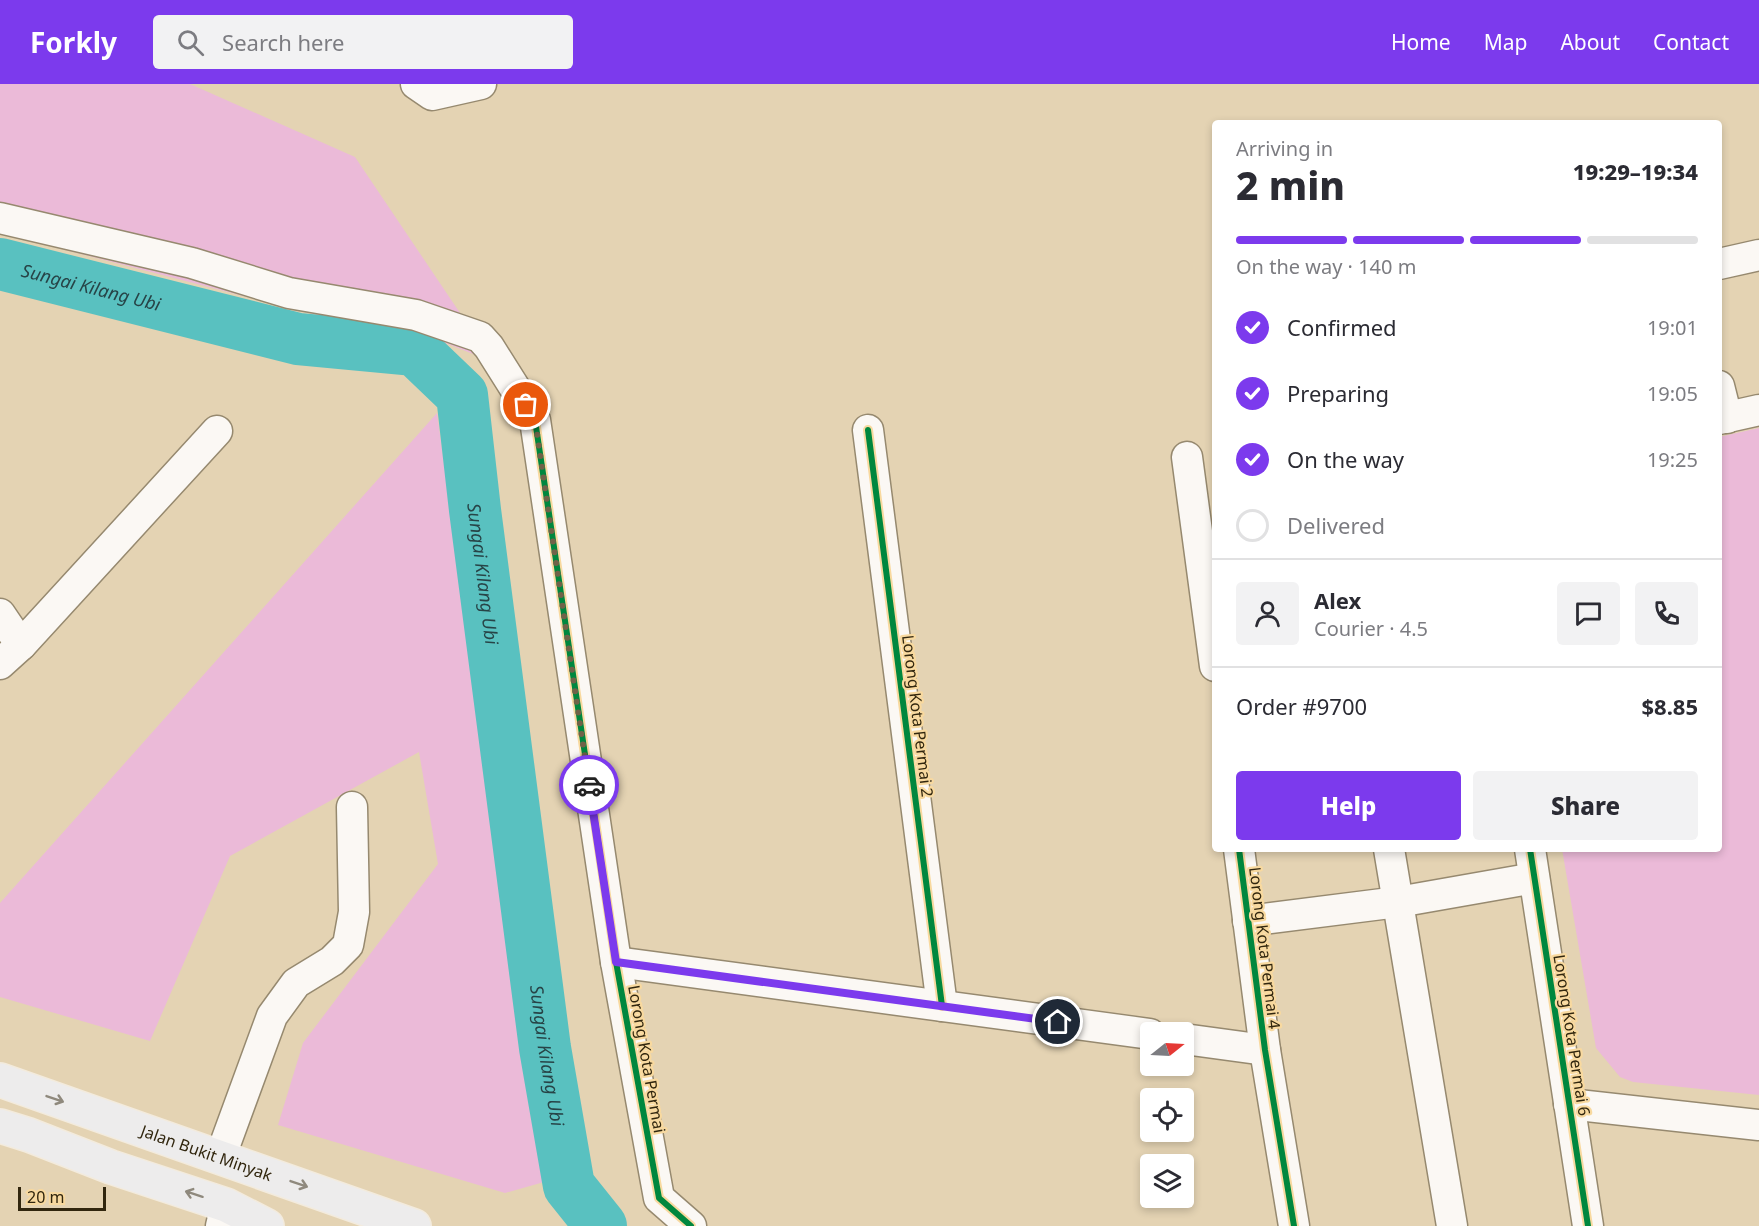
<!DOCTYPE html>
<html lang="en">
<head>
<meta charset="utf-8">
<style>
	body { margin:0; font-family:"Noto Sans",sans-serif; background:#f2f2f3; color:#2b2b33; height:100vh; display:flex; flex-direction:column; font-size:22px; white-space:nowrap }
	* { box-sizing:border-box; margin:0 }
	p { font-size:20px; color:#7c7c81 }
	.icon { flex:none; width:33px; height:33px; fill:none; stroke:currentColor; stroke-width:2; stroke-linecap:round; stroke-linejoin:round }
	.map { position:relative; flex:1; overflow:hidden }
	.drawer { position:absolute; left:1212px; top:36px; width:510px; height:732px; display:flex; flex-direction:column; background:#fff; border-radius:6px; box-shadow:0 3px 9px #0003 }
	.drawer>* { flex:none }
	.needle { width:39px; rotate:72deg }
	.tools { position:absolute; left:1140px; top:938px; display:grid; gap:12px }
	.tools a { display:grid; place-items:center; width:54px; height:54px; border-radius:6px; background:#fff; box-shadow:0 3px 9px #0003; font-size:30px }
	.scale { position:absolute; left:18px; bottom:15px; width:88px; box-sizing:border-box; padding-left:6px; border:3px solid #31260e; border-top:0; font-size:16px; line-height:21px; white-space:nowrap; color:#31260e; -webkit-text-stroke:4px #f8d99f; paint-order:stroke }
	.pin { position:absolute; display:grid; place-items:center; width:51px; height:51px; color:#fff; margin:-26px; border:3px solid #fff; border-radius:50%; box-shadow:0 2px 6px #0007 }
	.courier { position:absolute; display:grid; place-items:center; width:60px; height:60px; margin:-30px; border:4px solid #7c3aed; border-radius:50%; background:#fff; color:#222; box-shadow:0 2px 8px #0007 }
	.head em { font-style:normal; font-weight:800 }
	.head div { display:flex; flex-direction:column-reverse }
	.head { display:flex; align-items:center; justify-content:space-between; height:102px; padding:0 24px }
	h1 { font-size:39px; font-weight:800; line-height:45px }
	.bar { display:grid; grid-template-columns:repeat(4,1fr); gap:9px 6px; align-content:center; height:72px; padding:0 24px }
	.bar i { height:8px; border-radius:4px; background:#e1e1e2 }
	.bar .selected { background:#7c3aed }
	.bar p { grid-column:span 4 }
	.line { display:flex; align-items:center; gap:15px; padding:0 24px; border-top:2px solid #e1e1e2 }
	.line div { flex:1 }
	.round { display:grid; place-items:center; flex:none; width:63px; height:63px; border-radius:6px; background:#f2f2f3 }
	ol { padding:0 24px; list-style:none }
	li { display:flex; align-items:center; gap:18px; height:66px }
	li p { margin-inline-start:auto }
	li .icon { padding:6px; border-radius:50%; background:#7c3aed; color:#fff; stroke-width:4 }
	li:last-child { color:#7c7c81 }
	li i { width:33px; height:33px; border:3px solid #e1e1e2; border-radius:50% }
	.primary-button { display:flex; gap:12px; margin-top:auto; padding:12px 24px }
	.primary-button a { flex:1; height:69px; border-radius:6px; background:#7c3aed; color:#fff; font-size:24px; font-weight:800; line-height:69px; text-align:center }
	.primary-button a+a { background:#f2f2f3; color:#2b2b33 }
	header { display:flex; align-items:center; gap:36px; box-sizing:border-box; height:84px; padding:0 30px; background:#7c3aed; color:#fff }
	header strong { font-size:28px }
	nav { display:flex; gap:33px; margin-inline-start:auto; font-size:21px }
	.search { width:420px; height:54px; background:#f2f2f3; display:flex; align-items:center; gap:15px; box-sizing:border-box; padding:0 21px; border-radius:6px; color:#7c7c81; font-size:22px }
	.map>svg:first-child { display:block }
</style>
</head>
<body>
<header>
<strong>Forkly</strong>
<div class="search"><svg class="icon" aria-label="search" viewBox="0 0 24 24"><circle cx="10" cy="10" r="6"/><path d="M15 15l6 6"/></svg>Search here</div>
<nav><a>Home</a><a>Map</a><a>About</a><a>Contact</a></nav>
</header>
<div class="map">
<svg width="1759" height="1142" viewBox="0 0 1759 1142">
	<rect width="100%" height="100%" fill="#e4d3b3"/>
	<!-- green -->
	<g fill="#ebbad8">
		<polygon points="0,0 190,0 355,73 493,278 398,240 329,234 0,149"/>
		<polygon points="437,329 544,1098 505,1109 278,1041 303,959 438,780 419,668 230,772 150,957 0,913 0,819"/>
		<polygon points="1759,344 1759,1011 1633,998 1620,993 1596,964 1562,765 1719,765 1719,353"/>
	</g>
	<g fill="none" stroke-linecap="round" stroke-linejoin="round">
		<!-- river -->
		<path stroke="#59c1c0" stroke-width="52" id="s1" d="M0,180L298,255L415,266L462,311L475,426L545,964L569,1102L601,1142"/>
		<!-- minor casing -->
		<g stroke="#96896f" stroke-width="33">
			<g id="minor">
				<polyline points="416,0 432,11 481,0"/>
				<polyline points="0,134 192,179 289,209 416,231 480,253 489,263 535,336 616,878 659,1114 691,1142"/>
				<polyline points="1719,180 1759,171"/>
				<polyline points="1719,302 1727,334"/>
				<polyline points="1719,335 1759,326"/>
				<polyline points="868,346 942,922"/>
				<polyline points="1187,373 1215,582"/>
				<polyline points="0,530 21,561"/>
				<polyline points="0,580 21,561 217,347"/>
				<polyline points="1239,765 1265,966 1294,1142"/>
				<polyline points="1389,765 1452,1142"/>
				<polyline points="1530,765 1588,1142"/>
				<polyline points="1248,837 1398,818 1534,794"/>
				<polyline points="616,878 1150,950"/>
				<polyline points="1184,955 1265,966"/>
				<polyline points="1569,1020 1759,1041"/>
				<polyline points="220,1074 272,932 296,899 332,877 348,861 354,828 352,723"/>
				<polyline points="221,1142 226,1121"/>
			</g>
		</g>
		<!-- major casing -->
		<g stroke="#f3ebdd" stroke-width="36">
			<g id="major">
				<path id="s2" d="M0,996L414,1142"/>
				<polyline points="0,1042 29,1051 111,1083 226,1121 267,1142"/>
			</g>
		</g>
		<!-- minor -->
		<use href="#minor" stroke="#fbf8f4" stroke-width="30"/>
		<!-- major -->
		<use href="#major" stroke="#edecec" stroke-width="33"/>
		<!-- cycleway casing -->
		<g stroke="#f8d99f" stroke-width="10">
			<g id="cycleway">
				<polyline points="535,336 616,878 659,1114 691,1142"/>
				<polyline points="868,346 942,922"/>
				<polyline points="1239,765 1265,966 1294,1142"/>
				<polyline points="1530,765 1588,1142"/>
			</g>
		</g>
		<!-- cycleway -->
		<use href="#cycleway" stroke="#00873e" stroke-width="6"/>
	</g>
	<!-- one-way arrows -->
	<defs><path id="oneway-shaft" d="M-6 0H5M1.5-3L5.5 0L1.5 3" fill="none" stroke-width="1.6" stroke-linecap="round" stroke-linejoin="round" transform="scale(1.5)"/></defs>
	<g stroke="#8f897d">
		<use href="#oneway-shaft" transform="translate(55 1015) rotate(19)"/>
		<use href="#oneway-shaft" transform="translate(299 1100) rotate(19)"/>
		<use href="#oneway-shaft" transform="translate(194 1110) rotate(-162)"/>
	</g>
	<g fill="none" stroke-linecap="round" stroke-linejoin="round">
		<!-- done -->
		<polyline stroke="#706348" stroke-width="6" stroke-dasharray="0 10.8" points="526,321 535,336 589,701"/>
		<!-- route -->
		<polyline stroke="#7c3aed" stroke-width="8" points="589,701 616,878 1058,938"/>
	</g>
	<g text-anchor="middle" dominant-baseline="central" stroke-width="4.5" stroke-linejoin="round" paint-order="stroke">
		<!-- street labels -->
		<g font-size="16" fill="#31260e" stroke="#f8d99f">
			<text transform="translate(918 632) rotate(83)">Lorong Kota Permai 2</text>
			<text transform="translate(1265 864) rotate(83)">Lorong Kota Permai 4</text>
			<text transform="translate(1572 951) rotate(81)">Lorong Kota Permai 6</text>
			<text transform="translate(647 975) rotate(80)">Lorong Kota Permai</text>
			<text stroke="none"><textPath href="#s2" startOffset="219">Jalan Bukit Minyak</textPath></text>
		</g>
		<!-- water labels -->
		<g font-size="18" font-style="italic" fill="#274447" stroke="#f8d99f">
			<text stroke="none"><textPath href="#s1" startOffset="94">Sungai Kilang Ubi</textPath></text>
			<text stroke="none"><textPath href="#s1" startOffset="670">Sungai Kilang Ubi</textPath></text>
			<text stroke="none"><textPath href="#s1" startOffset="1156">Sungai Kilang Ubi</textPath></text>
		</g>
	</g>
</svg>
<div class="tools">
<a><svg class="needle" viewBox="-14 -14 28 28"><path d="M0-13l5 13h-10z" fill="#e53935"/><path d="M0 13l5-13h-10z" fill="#7c7c81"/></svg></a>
<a><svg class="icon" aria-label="locate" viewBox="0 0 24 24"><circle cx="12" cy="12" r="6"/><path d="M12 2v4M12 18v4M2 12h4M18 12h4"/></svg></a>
<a><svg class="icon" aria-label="layers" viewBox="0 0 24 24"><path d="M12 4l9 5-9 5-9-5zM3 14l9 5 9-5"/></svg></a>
</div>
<div class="scale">20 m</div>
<div class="pin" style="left:526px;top:321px;background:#ea580c"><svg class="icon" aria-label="bag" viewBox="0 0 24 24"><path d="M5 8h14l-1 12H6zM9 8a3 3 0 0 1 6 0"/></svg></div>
<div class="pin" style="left:1058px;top:938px;background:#1f2937"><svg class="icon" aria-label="home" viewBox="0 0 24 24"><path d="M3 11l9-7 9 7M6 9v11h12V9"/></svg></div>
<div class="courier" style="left:589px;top:701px"><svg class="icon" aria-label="car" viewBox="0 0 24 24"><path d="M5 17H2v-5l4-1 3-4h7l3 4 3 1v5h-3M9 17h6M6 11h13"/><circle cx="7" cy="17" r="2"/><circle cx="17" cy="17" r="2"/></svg></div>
<section class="drawer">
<div class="head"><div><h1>2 min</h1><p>Arriving in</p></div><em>19:29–19:34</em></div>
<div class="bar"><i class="selected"></i><i class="selected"></i><i class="selected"></i><i></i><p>On the way · 140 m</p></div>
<ol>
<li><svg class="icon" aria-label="check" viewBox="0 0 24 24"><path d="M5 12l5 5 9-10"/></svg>Confirmed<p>19:01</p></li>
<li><svg class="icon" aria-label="check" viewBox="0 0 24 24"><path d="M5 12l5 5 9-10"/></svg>Preparing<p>19:05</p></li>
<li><svg class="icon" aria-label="check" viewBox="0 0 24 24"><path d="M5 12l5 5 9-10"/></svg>On the way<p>19:25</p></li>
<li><i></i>Delivered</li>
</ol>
<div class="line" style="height:108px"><a class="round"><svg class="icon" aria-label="person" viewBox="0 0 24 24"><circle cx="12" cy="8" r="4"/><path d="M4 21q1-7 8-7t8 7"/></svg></a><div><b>Alex</b><p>Courier · 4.5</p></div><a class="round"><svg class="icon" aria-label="chat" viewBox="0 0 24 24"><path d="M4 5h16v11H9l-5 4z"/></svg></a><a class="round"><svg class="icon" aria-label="phone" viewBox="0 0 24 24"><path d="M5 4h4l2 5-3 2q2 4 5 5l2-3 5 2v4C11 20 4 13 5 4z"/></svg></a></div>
<div class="line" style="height:78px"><div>Order #9700</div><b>$8.85</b></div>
<div class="primary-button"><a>Help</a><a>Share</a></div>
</section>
</div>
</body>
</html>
